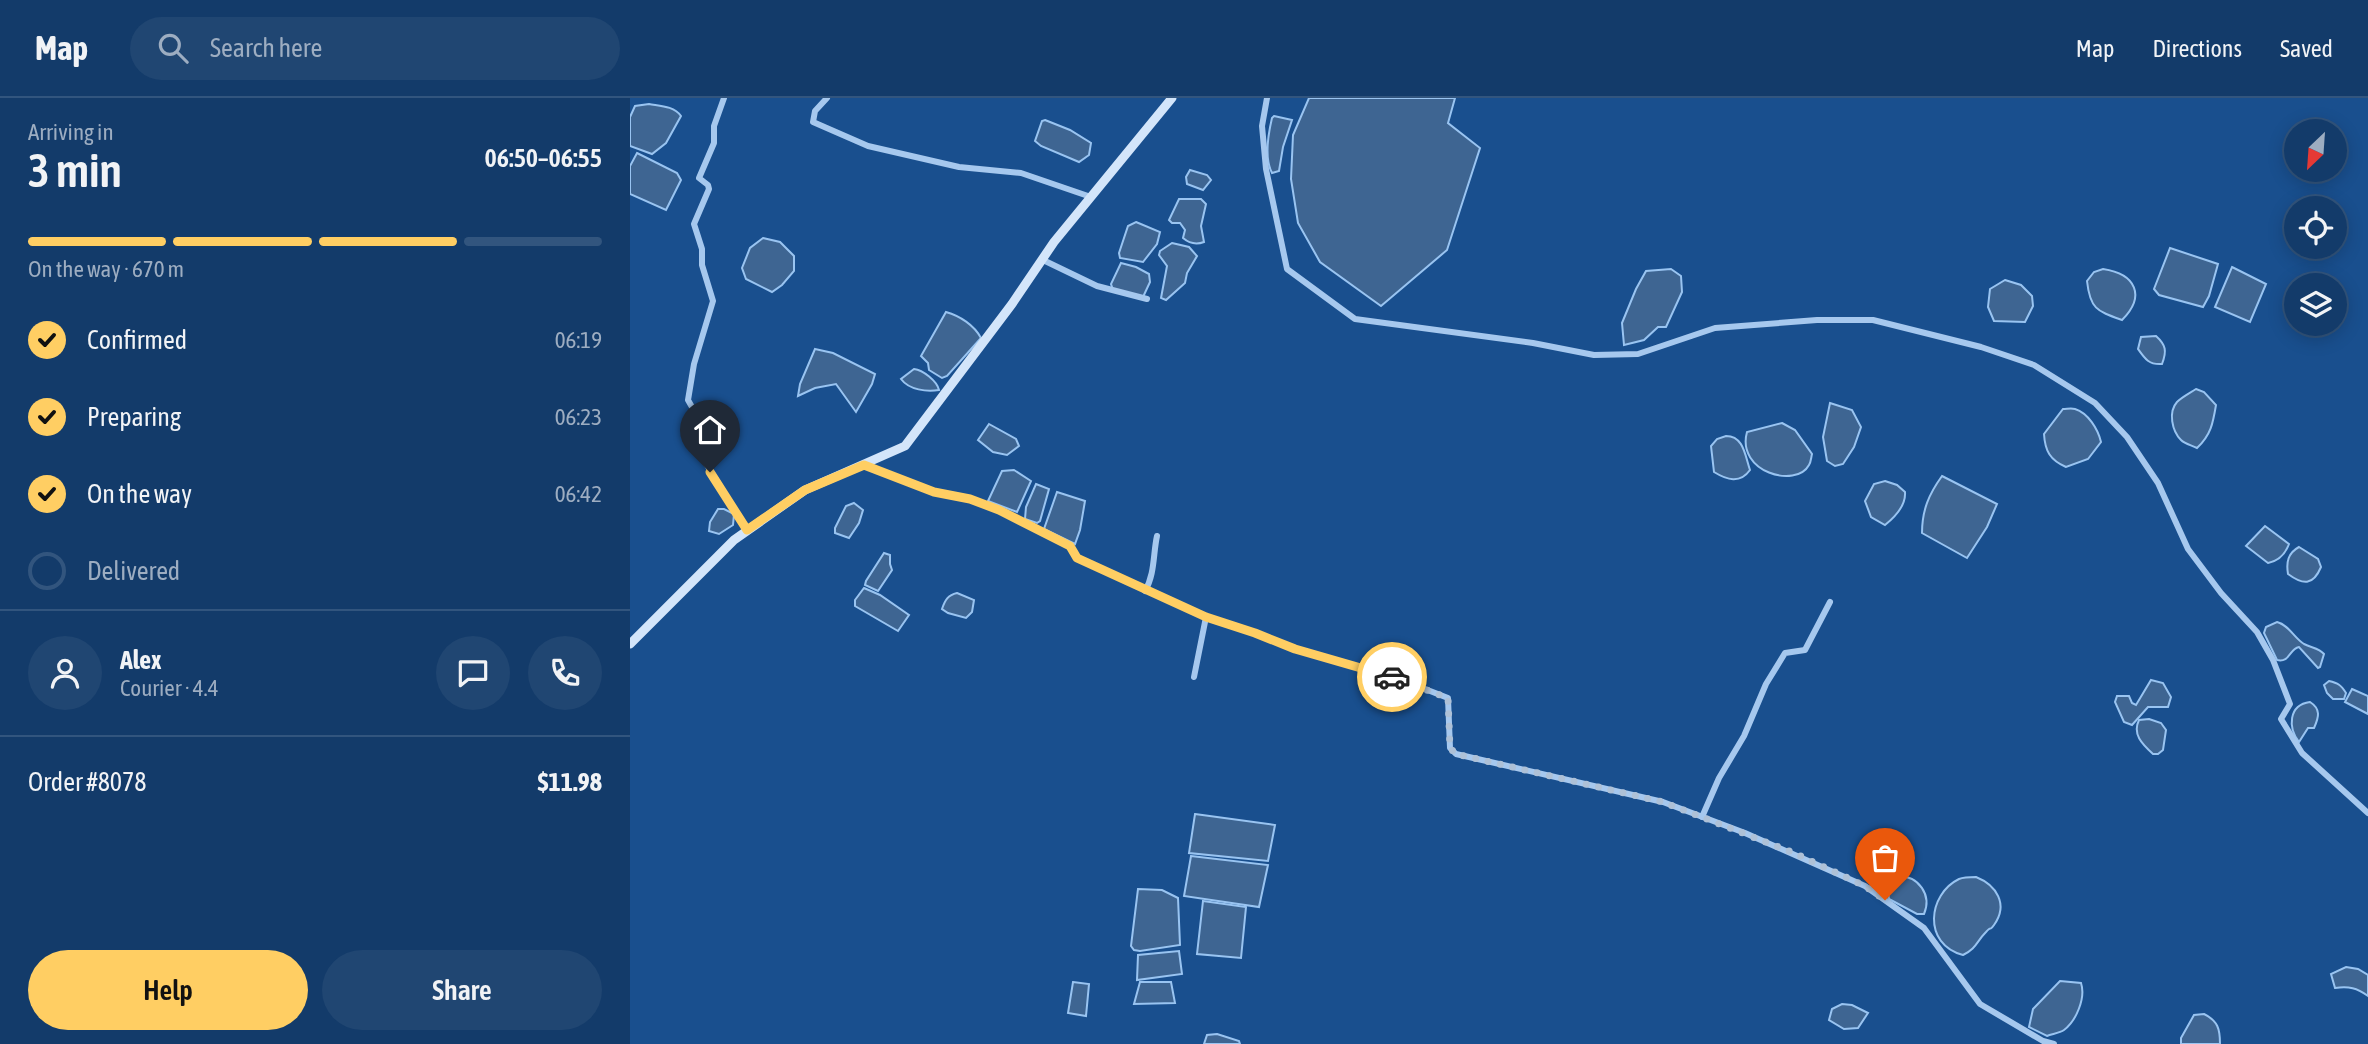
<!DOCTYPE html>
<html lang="en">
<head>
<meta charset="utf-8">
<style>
	body { margin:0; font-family:"Asap Condensed",sans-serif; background:#204672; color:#f1f3f6; height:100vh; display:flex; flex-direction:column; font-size:26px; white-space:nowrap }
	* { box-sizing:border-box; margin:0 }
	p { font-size:23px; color:#9dadc1 }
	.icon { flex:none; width:38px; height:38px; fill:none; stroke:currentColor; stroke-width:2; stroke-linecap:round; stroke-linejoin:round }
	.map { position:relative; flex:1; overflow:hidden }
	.panel { display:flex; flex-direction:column; background:#133b6a; width:630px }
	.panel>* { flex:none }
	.needle { width:46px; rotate:205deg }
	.fabs { position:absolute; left:1654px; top:21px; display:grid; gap:14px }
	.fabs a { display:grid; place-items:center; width:63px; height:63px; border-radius:50%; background:#133b6a; box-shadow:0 4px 18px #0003,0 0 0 2px #32557e; font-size:35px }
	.pin { position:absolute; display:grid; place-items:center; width:60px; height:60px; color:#fff; margin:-72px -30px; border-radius:50% 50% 50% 0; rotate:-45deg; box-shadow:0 0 7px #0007 }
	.pin .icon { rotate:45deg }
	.courier { position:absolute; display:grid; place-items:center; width:70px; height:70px; margin:-35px; border:5px solid #ffce63; border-radius:50%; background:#fff; color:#222; box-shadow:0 2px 9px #0007 }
	.headline em { font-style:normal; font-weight:600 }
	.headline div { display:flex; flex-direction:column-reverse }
	.headline { display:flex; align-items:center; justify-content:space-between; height:119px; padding:0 28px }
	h1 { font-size:46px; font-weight:600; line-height:52px }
	.bar { display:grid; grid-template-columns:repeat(4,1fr); gap:10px 7px; align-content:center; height:84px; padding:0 28px }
	.bar i { height:9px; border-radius:5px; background:#32557e }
	.bar .current { background:#ffce63 }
	.bar p { grid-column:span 4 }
	.line { display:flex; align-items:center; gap:18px; padding:0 28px; border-top:2px solid #32557e }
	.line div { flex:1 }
	.round { display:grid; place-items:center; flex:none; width:74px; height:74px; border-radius:37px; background:#204672 }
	ol { padding:0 28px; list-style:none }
	li { display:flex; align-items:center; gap:21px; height:77px }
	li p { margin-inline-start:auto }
	li .icon { padding:7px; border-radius:50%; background:#ffce63; color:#111; stroke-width:4 }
	li:last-child { color:#9dadc1 }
	li i { width:38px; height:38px; border:4px solid #32557e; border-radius:50% }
	.primary-button { display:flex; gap:14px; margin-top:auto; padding:14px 28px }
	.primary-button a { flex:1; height:80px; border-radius:42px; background:#ffce63; color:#111; font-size:28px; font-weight:600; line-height:80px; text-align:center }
	.primary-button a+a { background:#204672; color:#f1f3f6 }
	header { display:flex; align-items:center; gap:42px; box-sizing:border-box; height:98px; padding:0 35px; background:#133b6a; border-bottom:2px solid #32557e }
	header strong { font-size:33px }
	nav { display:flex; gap:38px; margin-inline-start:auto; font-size:24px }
	.search { width:490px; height:63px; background:#204672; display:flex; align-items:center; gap:18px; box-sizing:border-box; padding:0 24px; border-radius:38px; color:#9dadc1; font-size:26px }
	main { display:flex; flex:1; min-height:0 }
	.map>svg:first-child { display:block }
</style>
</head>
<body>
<header>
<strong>Map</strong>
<div class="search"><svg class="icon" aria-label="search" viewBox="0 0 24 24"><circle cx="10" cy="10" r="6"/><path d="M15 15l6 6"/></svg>Search here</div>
<nav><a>Map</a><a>Directions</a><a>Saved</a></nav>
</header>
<main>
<section class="panel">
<div class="headline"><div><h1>3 min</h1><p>Arriving in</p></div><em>06:50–06:55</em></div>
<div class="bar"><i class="current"></i><i class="current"></i><i class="current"></i><i></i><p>On the way · 670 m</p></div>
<ol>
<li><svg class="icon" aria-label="check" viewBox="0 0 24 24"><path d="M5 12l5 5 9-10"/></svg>Confirmed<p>06:19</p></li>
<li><svg class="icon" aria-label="check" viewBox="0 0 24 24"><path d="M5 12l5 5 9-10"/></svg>Preparing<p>06:23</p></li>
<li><svg class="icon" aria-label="check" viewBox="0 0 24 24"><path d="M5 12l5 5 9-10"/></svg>On the way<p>06:42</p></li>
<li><i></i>Delivered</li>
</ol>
<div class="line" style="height:126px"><a class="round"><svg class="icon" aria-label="person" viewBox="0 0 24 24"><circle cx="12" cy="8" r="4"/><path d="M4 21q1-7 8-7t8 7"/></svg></a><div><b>Alex</b><p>Courier · 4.4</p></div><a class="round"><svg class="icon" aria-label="chat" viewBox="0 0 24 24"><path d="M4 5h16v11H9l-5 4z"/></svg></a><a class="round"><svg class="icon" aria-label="phone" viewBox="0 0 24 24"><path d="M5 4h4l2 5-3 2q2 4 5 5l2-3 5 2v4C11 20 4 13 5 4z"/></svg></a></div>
<div class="line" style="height:91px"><div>Order #8078</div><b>$11.98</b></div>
<div class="primary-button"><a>Help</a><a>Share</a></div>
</section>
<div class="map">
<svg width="1738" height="946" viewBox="0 0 1738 946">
	<rect width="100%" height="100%" fill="#194f8e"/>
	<!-- water -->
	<g fill="#3e6592" stroke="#99c4f1" stroke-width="2">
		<polygon points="679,0 825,0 818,25 850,50 817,152 751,208 690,164 668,125 661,81 663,37"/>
		<path d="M19,6C30,8 44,8 51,18L36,45L22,56L0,48V19L5,8Z"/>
		<path d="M644,18L662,22L653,49L649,73L642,75C634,60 638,37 642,20Z"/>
		<polygon points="415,22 440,32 461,45 459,57 449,64 411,48 405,43 412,23"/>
		<polygon points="7,55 47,75 51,82 36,112 0,96 0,68"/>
		<polygon points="560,72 577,77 581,82 573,92 557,86 556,79"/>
		<path d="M549,101H571L576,106L571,128L574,144C566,147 560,146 553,140L555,132L550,125H542L539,122Z"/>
		<polygon points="506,124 530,134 527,146 513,164 490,160 489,155 498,128"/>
		<polygon points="133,140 150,144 164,158 164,173 152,187 142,194 116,181 112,170 120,150"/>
		<polygon points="542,145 559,149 567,158 557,175 555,185 536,202 531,200 537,168 529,157 530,153"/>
		<polygon points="1540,150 1588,166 1579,198 1573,209 1529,197 1524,191"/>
		<polygon points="491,165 506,169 519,176 520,184 513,199 483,192 481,186"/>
		<polygon points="1602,169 1636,186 1620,224 1585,209"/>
		<polygon points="1041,171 1051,178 1052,194 1036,229 1028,229 1014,242 994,247 992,225 1006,191 1016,173"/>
		<path d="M1473,171C1506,176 1516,198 1492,222C1467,213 1460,211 1457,183L1464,174Z"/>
		<polygon points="1375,182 1391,187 1402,198 1403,208 1395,224 1364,223 1358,209 1360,191"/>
		<path d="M316,214C330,218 344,227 351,240L317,278L312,280L299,272L298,265L291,258Z"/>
		<path d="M1526,238C1536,247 1537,253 1532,266C1519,267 1515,261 1508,251L1511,239Z"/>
		<polygon points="185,251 203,255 245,276 242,286 226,314 206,286 185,290 168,298 170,286"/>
		<path d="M284,271C293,272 307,283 309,292C297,294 279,292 271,281Z"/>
		<path d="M1566,291L1574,294L1586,307C1583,325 1581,337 1567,350C1561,347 1555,346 1551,342C1542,333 1538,314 1547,304C1552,299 1560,295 1566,291Z"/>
		<polygon points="1200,305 1222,312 1231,329 1224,349 1213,366 1205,368 1197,363 1193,339"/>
		<path d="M1433,311C1437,311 1441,310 1445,311C1458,315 1468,331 1471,344L1458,361L1436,369C1420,362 1415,353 1414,336Z"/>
		<path d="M1152,325L1165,332L1182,356C1181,360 1181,364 1179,367C1166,391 1106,374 1117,334Z"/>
		<polygon points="359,326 386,341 389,348 377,357 363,354 348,342"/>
		<path d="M1096,338C1114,338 1115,358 1120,372C1110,386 1097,382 1084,374L1081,348L1087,341Z"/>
		<polygon points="384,372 401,383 387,414 358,403 372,373"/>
		<path d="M1312,378L1367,406L1357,429L1337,460L1292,435C1292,412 1299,396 1312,378Z"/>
		<path d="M1255,383L1267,387L1275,394C1276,407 1265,419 1255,427L1241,419L1235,403L1244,386Z"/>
		<polygon points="406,386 419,391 410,423 407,425 395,421 396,409"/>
		<polygon points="427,394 455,403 450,432 445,446 414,431"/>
		<polygon points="224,405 233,412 229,425 219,440 205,435 205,430 216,408"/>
		<polygon points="88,411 94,411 104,416 103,427 89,436 79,433 80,424"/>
		<path d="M1635,428L1659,446C1655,457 1649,463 1638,465L1616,448Z"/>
		<path d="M1669,449L1688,461L1691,469C1683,488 1673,487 1658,476C1656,464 1658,455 1669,449Z"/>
		<polygon points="254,455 260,457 260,466 262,472 248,493 235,487 236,483"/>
		<polygon points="234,490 250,497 279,517 268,533 225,508 225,502"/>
		<path d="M327,495L344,502L342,514L336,520L318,515L312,511C315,502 318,497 327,495Z"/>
		<path d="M1647,524C1659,527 1664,540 1674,546C1682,550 1689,550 1694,556L1690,569L1688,570L1669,549C1659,551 1660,565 1647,562L1634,535L1636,529Z"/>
		<polygon points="1521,582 1533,585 1541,599 1538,609 1518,609 1502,627 1494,624 1485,604 1487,598 1499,598 1502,605 1506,607"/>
		<path d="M1699,583C1708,585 1711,587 1716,595L1714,601H1703L1697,595L1694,587Z"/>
		<polygon points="1722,591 1738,598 1738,616 1715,604"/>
		<path d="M1680,604C1691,611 1689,619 1684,630H1678L1669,644C1658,630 1658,607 1680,604Z"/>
		<path d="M1519,621L1531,625L1536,632L1533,652L1528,656H1523C1512,646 1502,636 1509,622Z"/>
		<polygon points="565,716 645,727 638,763 559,755"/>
		<polygon points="561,758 638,767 629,809 554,798"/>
		<path d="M1268,778C1289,778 1302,797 1294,816H1287L1259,801L1257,789Z"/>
		<path d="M1346,779C1366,787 1379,806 1364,827C1359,834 1362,827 1356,834C1346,844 1347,850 1333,857C1292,846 1298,796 1329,781C1334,779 1340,779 1346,779Z"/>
		<polygon points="508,791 532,792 548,800 550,847 510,853 504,852 501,848"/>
		<polygon points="573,803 616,809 611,860 567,856"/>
		<polygon points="549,853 552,876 507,882 508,857"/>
		<path d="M1716,869L1728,871L1738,877V898C1727,890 1719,888 1705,890L1701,876Z"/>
		<path d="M1430,883L1451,885C1456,900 1446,923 1434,932C1430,935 1422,936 1417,938L1399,929L1403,911Z"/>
		<polygon points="443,884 459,886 456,918 438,915"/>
		<polygon points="510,884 541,884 545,905 504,906"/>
		<polygon points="1212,906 1222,907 1238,915 1228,930 1214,931 1199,922 1202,911"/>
		<path d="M1574,916C1588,923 1590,931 1590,946H1551V940L1564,917Z"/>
		<polygon points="587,936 609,943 610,946 574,946 577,937"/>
	</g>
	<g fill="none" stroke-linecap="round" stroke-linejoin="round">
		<!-- street -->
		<g stroke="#a6c8ee" stroke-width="6">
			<polyline points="94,0 84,28 84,45 69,80 78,87 79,91 64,126 72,151 72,167 83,203 64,266 58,302 66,316 86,340 71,355 72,359 117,432"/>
			<polyline points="197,0 185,13 183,24 238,48 329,69 391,75 461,99"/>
			<polyline points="637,0 632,28 636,71 657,171 725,221 903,245 964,257 1008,256 1085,230 1187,222 1243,222 1351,249 1404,267 1465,305 1497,339 1528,385 1558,451 1591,495 1627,534 1643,562 1660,606 1651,621 1672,655 1738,715"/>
			<polyline points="413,162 467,188 517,201"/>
			<polyline points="234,367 304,394 340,401 369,412 440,448 448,460 576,519 625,535 665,551 772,582 818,600 820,650 826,656 1033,704 1115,735 1235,788 1294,830 1350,906 1413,943 1424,946"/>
			<path d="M515,493C525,476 523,456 527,438"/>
			<polyline points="564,579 576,519"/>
			<polyline points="1072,719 1089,680 1114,638 1136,586 1155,555 1175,552 1200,504"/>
		</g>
		<!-- secondary -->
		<polyline stroke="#d3e5fa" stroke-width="9" points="0,546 104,442 175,392 275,348 382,206 424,144 542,0"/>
	</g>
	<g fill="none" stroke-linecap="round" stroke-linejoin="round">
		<!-- done -->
		<polyline stroke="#aec1d7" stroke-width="7" stroke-dasharray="0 12.6" points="762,579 818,600 820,650 826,656 1033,704 1164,755 1235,788 1255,802"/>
		<!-- route -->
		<polyline stroke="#ffce63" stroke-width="9" points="80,374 117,432 175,392 234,367 304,394 340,401 369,412 440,448 447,460 576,519 625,535 665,551 762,579"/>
	</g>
</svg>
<div class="fabs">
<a><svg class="needle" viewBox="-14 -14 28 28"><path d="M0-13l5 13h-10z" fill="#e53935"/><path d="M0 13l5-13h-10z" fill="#9dadc1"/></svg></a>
<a><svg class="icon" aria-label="locate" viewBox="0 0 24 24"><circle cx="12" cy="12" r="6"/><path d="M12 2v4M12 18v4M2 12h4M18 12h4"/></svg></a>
<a><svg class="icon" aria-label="layers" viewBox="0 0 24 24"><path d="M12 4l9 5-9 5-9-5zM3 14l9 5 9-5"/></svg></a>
</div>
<div class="pin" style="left:1255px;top:802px;background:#ea580c"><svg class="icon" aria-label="bag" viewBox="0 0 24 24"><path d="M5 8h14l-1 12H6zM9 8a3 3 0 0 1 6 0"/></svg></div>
<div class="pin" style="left:80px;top:374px;background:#1f2937"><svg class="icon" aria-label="home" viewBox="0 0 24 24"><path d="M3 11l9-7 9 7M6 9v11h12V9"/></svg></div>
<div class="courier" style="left:762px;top:579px"><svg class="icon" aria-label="car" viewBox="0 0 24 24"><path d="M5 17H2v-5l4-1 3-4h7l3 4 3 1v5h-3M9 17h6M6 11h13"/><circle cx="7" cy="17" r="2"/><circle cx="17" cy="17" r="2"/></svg></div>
</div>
</main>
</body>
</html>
